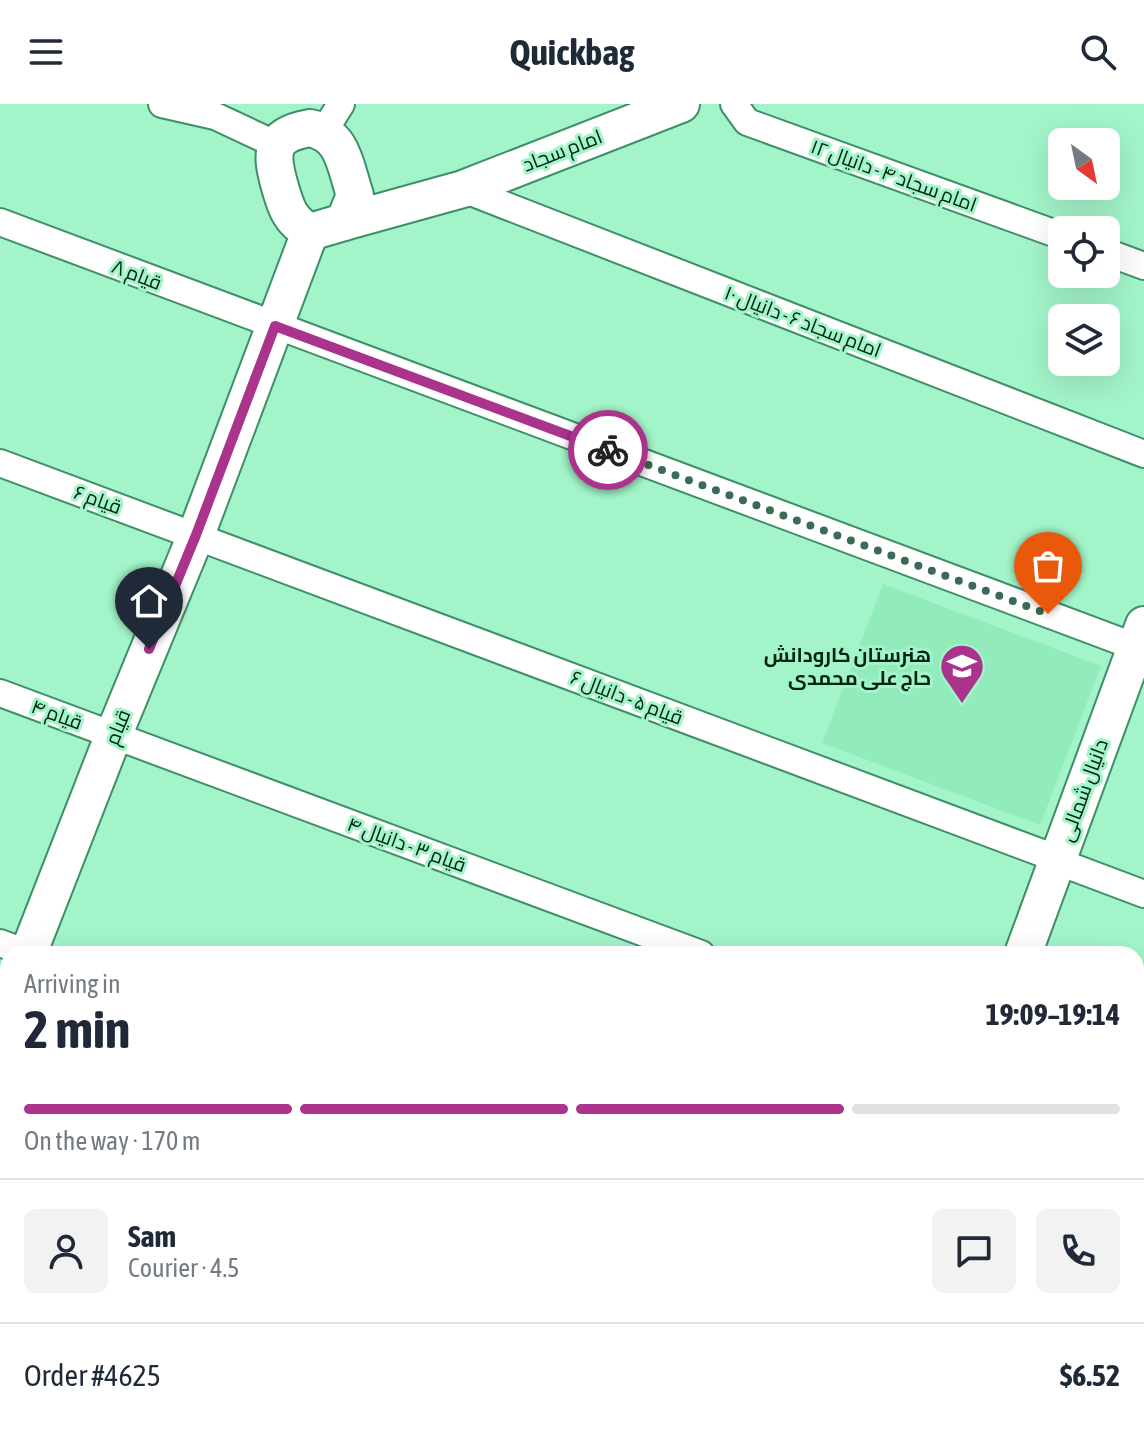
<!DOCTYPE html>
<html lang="en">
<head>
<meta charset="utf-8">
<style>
	body { margin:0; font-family:"Asap Condensed",Cairo,sans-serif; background:#f2f2f3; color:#1f2937; height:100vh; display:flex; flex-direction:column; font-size:30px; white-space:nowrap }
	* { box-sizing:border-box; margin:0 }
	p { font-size:26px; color:#747a83 }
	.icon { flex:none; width:44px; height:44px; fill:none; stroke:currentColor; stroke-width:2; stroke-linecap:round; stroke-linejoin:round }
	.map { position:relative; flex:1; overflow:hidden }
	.side { position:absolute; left:0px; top:842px; width:1144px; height:498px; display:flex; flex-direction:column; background:#fff; border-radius:24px 24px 0 0; box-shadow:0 8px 32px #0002 }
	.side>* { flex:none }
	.needle { width:52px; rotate:147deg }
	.tools { position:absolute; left:1048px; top:24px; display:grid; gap:16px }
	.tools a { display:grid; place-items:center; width:72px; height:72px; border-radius:12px; background:#fff; box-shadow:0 8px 32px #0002; font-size:40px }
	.pin { position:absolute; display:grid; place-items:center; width:68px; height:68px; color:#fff; margin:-82px -34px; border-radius:50% 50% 50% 0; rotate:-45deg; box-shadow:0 0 8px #0007 }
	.pin .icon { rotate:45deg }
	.courier { position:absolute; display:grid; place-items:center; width:80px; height:80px; margin:-40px; border:6px solid #aa348c; border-radius:50%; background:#fff; color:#222; box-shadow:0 2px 10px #0007 }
	.overview em { font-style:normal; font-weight:700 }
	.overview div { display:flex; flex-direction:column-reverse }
	.overview { display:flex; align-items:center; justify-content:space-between; height:136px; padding:0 24px }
	h1 { font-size:52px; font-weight:700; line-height:60px }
	.bar { display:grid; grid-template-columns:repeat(4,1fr); gap:12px 8px; align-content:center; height:96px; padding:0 24px }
	.bar i { height:10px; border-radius:6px; background:#e0e1e3 }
	.bar .current { background:#aa348c }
	.bar p { grid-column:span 4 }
	.line { display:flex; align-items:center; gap:20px; padding:0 24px; border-top:2px solid #e0e1e3 }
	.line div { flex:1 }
	.round { display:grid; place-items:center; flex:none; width:84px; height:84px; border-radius:12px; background:#f2f2f3 }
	header { display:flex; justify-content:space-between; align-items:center; height:104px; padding:0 24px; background:#fff; font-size:36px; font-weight:700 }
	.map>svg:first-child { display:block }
</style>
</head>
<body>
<header><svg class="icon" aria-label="menu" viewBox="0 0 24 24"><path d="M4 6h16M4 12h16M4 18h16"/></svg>Quickbag<svg class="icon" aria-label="search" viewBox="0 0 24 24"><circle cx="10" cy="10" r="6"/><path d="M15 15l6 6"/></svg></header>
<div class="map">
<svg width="1144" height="1339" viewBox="0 0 1144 1339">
	<rect width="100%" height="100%" fill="#a3f5c9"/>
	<!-- built -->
	<polygon fill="#91ebbb" points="883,480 1101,562 1040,721 822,639"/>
	<!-- building -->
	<polygon fill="#51baa7" points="0,1213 8,1216 8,1332 313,1332 331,1339 0,1339"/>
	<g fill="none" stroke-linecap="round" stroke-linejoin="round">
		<!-- lane casing -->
		<g stroke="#3d8f67" stroke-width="16">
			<polyline id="lane" points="0,954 8,957"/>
		</g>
		<!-- street casing -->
		<g stroke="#3d8f67" stroke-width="30">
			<g id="street">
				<polyline points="162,0 215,12 277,41"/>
				<polyline points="734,0 747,18 1062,132"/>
				<polyline points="324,27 341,0"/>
				<polyline points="463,85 1144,350"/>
				<polyline points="0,118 1136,543"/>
				<polyline points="1106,148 1144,162"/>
				<polyline points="0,359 1058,755"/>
				<polyline points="0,589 701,850"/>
				<polyline points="1075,764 1144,790"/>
				<polyline points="0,839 29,850"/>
				<polyline points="165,1339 167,1332"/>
			</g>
		</g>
		<!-- secondary casing -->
		<g stroke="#3d8f67" stroke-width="40">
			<g id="secondary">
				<path d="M310,24C344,31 345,62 355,91L344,118L310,128C290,117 286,104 280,83C270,48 270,31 310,24Z"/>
				<polyline points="344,118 463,85 681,0"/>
				<polyline points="28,850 114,630 196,431 310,128"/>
				<polyline points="1023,850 1144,521"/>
				<polyline points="0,922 8,902"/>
				<polyline points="1136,1157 1144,1152"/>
				<polyline points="1136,1219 1144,1215"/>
				<polyline points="969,1339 973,1332"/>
			</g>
		</g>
		<!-- primary casing -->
		<g stroke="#3d8f67" stroke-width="44">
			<g id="primary">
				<polyline points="0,1108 8,1110"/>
				<polyline points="0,1179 8,1182"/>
				<polyline points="386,1332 404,1339"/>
				<polyline points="657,1332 676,1339"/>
			</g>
		</g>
		<!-- lane -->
		<use href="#lane" stroke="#fff" stroke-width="12"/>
		<!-- street -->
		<use href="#street" stroke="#fff" stroke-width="26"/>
		<!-- secondary -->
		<use href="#secondary" stroke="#fff" stroke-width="36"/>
		<!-- primary -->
		<use href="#primary" stroke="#fff" stroke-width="40"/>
	</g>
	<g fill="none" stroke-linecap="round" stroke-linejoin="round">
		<!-- done -->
		<polyline stroke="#3a6c53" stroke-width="8" stroke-dasharray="0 14.4" points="608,346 1048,510"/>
		<!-- route -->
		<polyline stroke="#aa348c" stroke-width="10" points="149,545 196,431 275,222 608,346"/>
	</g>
	<!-- icons -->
	<defs>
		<g id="school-pin" transform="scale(2.3)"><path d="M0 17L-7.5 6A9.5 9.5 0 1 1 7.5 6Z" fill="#aa348c" stroke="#a3f5c9"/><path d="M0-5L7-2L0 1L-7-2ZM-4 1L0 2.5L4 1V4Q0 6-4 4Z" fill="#fff"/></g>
	</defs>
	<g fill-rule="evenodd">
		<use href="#school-pin" x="962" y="562"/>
	</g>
	<g text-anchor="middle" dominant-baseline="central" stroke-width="6" stroke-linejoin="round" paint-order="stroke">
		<!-- street labels -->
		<g font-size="20" fill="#012314" stroke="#a3f5c9">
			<text transform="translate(562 46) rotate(-21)">امام سجاد</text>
			<text transform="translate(894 71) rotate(20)">امام سجاد ۴ - دانیال ۱۲</text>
			<text transform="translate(137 170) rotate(21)">قیام ۸</text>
			<text transform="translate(803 217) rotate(21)">امام سجاد ۶ - دانیال ۱۰</text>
			<text transform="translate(98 395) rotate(20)">قیام ۶</text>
			<text transform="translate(627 593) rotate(21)">قیام ۵ - دانیال ۶</text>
			<text transform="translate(57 610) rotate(20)">قیام ۴</text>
			<text transform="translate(117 623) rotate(-68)">قیام</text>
			<text transform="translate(1083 686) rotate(-70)">دانیال شمالی</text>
			<text transform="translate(407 740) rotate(20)">قیام ۳ - دانیال ۴</text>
		</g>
		<!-- poi labels -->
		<g font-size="20" font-weight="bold" fill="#012314" stroke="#a3f5c9" text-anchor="end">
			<text x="931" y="550">هنرستان کارودانش<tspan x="931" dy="23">حاج علی محمدی</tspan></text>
		</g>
	</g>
</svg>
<div class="tools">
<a><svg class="needle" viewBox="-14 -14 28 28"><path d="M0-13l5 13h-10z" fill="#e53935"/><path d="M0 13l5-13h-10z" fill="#747a83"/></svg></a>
<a><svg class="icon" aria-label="locate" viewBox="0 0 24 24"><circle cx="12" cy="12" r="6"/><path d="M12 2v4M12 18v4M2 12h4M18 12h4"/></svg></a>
<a><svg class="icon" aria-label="layers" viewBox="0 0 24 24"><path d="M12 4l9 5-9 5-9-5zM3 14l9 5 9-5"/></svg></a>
</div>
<div class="pin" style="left:1048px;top:510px;background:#ea580c"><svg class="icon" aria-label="bag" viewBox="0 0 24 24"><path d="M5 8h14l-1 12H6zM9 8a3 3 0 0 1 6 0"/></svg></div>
<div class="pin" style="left:149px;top:545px;background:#1f2937"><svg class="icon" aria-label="home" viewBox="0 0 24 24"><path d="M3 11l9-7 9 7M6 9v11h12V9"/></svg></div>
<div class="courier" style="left:608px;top:346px"><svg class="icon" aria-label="bike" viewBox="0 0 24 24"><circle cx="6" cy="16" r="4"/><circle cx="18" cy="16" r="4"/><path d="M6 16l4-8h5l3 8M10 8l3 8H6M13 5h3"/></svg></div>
<section class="side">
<div class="overview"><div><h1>2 min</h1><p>Arriving in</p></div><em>19:09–19:14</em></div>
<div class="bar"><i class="current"></i><i class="current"></i><i class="current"></i><i></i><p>On the way · 170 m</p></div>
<div class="line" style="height:144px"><a class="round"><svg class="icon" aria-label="person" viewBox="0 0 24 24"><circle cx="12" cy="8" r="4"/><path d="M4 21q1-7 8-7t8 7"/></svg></a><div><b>Sam</b><p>Courier · 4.5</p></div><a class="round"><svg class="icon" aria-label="chat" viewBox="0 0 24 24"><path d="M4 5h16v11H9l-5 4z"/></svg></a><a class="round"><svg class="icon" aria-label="phone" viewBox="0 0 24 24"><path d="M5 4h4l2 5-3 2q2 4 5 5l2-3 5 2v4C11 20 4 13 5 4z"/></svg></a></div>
<div class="line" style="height:104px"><div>Order #4625</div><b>$6.52</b></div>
</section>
</div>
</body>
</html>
